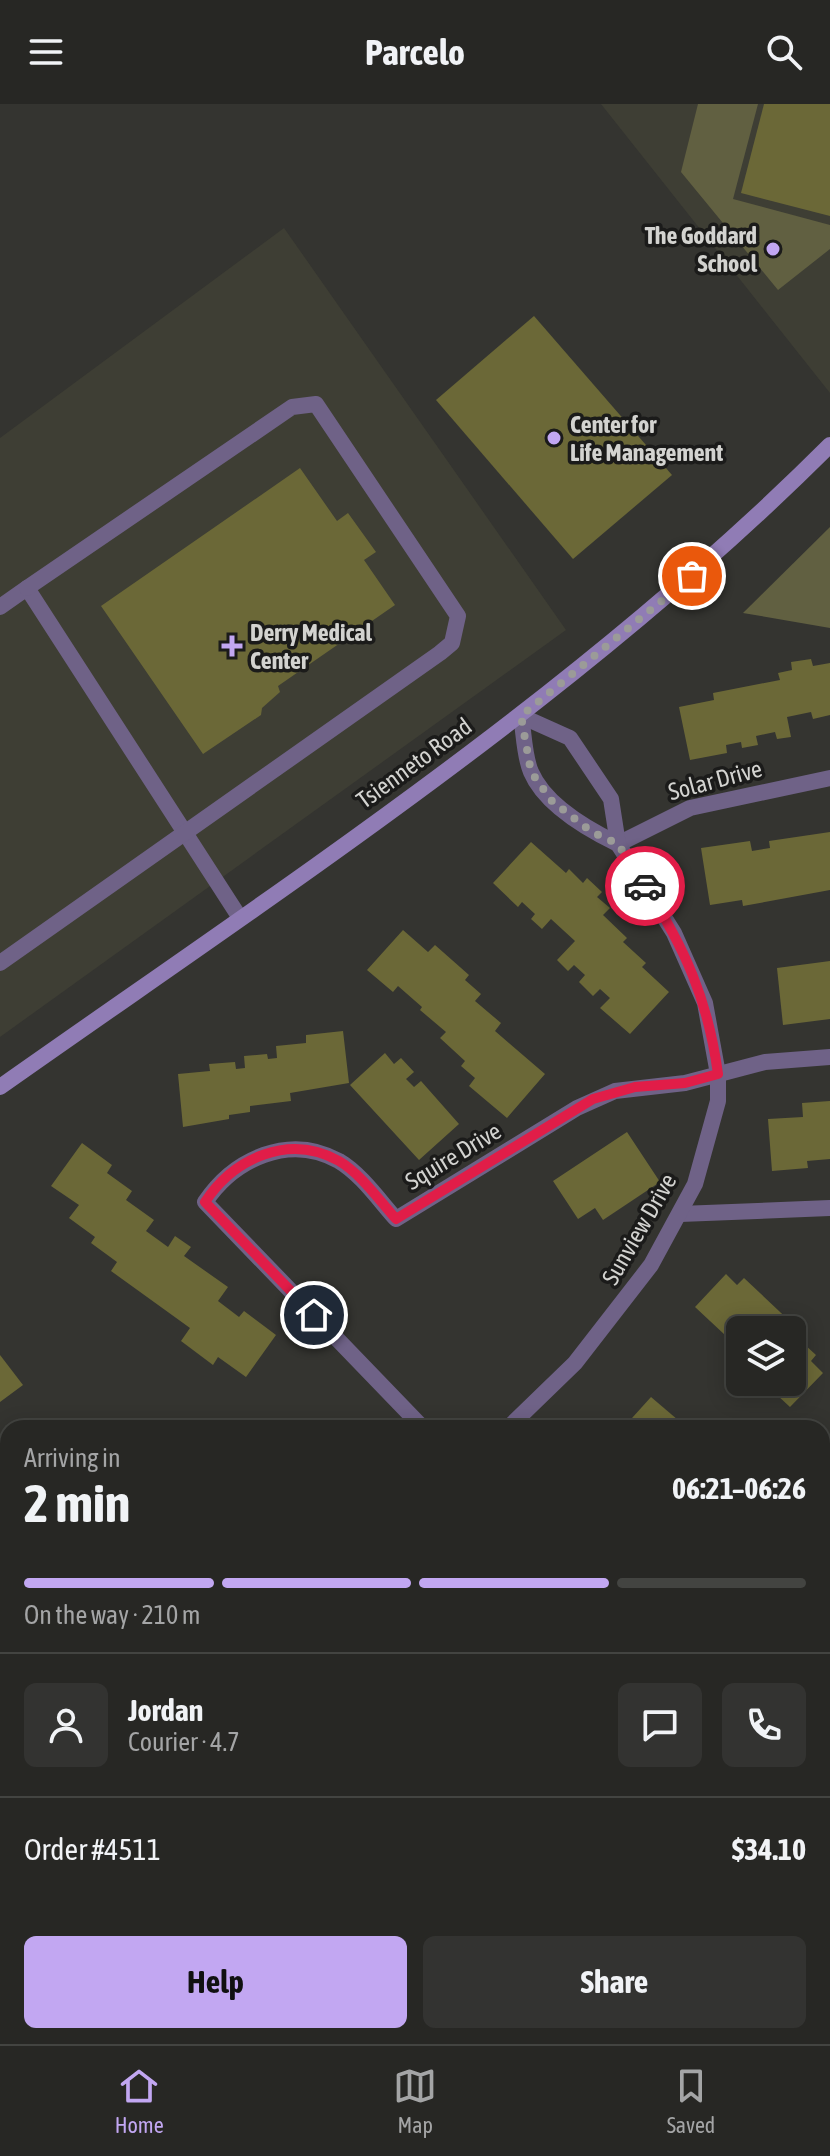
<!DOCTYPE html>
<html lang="en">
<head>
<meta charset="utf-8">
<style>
	body { margin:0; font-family:"Asap Condensed",sans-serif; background:#333331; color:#f1f3f6; height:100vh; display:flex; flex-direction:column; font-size:30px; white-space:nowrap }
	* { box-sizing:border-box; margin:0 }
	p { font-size:26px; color:#a4a5a6 }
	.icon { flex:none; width:44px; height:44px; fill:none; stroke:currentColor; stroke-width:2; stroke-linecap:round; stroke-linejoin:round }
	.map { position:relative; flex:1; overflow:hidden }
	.side { position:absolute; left:0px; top:1316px; width:830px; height:624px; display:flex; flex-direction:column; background:#272724; border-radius:24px 24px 0 0; box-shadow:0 4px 20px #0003,0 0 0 2px #434441 }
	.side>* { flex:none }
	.buttons { position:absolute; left:726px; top:1212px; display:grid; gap:16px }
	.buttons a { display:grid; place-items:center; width:80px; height:80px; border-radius:12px; background:#272724; box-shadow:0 4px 20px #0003,0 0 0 2px #434441; font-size:40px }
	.pin { position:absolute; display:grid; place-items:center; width:68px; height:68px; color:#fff; margin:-34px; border:4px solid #fff; border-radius:50%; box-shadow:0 2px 8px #0007 }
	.courier { position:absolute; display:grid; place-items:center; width:80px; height:80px; margin:-40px; border:6px solid #e11d48; border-radius:50%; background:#fff; color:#222; box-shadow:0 2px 10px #0007 }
	.overview em { font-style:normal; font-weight:700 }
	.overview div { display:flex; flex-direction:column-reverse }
	.overview { display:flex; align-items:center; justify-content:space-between; height:136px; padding:0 24px }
	h1 { font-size:52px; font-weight:700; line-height:60px }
	.bar { display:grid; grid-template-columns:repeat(4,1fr); gap:12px 8px; align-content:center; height:96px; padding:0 24px }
	.bar i { height:10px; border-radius:6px; background:#434441 }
	.bar .on { background:#c2a7f2 }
	.bar p { grid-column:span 4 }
	.line { display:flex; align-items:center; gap:20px; padding:0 24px; border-top:2px solid #434441 }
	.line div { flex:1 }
	.round { display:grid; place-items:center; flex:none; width:84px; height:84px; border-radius:12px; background:#333331 }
	.primary-button { display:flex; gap:16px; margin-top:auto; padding:16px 24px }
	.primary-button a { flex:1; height:92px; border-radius:12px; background:#c2a7f2; color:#111; font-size:32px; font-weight:700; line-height:92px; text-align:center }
	.primary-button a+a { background:#333331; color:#f1f3f6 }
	header { display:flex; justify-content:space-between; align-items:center; height:104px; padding:0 24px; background:#272724; font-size:36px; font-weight:700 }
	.tabs { display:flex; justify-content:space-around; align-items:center; height:112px; border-top:2px solid #434441; background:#272724; font-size:22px; color:#a4a5a6 }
	.tabs a { display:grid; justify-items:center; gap:4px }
	.tabs .on { color:#c2a7f2 }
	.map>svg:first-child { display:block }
</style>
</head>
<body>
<header><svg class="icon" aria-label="menu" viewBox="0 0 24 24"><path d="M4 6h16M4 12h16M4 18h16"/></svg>Parcelo<svg class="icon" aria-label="search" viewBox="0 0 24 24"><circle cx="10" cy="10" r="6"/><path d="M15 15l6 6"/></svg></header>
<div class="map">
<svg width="830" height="1940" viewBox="0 0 830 1940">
	<rect width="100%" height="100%" fill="#343430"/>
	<!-- built -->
	<g fill="#3e3e34">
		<polygon points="601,0 830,0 830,289"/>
		<polygon points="284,124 566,526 0,933 0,334"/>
	</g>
	<!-- green -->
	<g fill="#616041">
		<polygon points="698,0 758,0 733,95 830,121 830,145 778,186 681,68"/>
		<polygon points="830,423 830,524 743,509"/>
	</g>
	<!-- building -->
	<g fill="#6b6837">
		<polygon points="764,0 830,0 830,112 741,89"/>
		<polygon points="534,212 672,371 573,455 436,296"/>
		<polygon points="300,364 337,417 348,409 376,448 364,456 395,501 278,582 280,588 262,604 261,611 203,650 101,502"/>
		<polygon points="811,555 813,562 830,559 830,611 813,615 811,608 787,613 791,633 777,635 775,628 756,632 758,641 742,644 741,638 726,641 727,649 690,656 679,603 714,596 713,589 780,576 778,569 792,566 791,558"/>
		<polygon points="830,728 830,786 743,802 742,796 710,801 701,744 750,737 752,747 770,744 769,737"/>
		<polygon points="531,738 566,769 569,765 583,779 587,774 602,788 597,793 610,804 603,811 627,834 623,838 646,859 642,863 669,888 630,930 600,904 610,894 600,885 593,892 579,878 585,871 574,861 568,867 557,856 575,837 551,815 542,825 531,815 535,810 522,798 518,803 493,779"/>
		<polygon points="403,826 428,848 435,841 469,871 465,876 481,890 475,897 501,919 495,927 545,970 507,1014 469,982 475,974 461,962 465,957 440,934 446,928 420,906 422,903 398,882 393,888 367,866"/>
		<polygon points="830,857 830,915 783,921 777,864"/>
		<polygon points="343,927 349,979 290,989 291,997 250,1002 250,1008 229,1011 229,1015 183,1023 178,970 210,967 209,960 235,958 236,965 245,964 244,952 267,950 268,955 277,954 276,942 306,939 306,931"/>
		<polygon points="385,949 394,960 401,954 414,968 406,975 414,983 421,977 459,1020 419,1056 350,981"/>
		<polygon points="830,997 830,1055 807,1057 808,1064 772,1067 768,1015 803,1013 802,999"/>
		<polygon points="627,1028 660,1078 603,1116 595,1104 578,1115 553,1077"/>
		<polygon points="82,1039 112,1061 107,1069 132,1087 126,1096 154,1116 146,1127 168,1143 175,1132 191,1143 184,1152 228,1183 218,1197 239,1213 244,1207 276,1231 246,1273 218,1253 213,1261 181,1237 190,1224 111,1167 117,1158 91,1139 95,1133 69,1114 79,1101 51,1082"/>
		<polygon points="726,1170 737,1181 744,1174 797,1224 792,1229 740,1226 740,1245 695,1203"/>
		<polygon points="792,1229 816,1251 811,1257 823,1269 790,1303 763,1278 792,1278"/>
		<polygon points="0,1251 23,1281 0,1298"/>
		<polygon points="651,1293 678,1316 671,1324 623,1324"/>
		<polygon points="830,1368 830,1422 822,1423 822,1370"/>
		<rect x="0" y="1399" width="8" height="92"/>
		<polygon points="0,1752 8,1761 8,1823 0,1830"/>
		<polygon points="822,1764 830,1775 830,1795 822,1801"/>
	</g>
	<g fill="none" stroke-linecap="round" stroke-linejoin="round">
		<!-- path -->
		<polyline stroke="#646460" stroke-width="5" stroke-dasharray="8 4" stroke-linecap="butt" points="822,1908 830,1906"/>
		<!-- lane -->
		<g stroke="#6f6287" stroke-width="16">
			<polyline points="0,503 27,484 240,814"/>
			<polyline points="0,859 440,549 452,539 458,512 316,300 292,303 27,484"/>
		</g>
		<!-- street -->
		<g stroke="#6f6287" stroke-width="16">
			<path d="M521,612C524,629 524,652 531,668C545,701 587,725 618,740"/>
			<polyline points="618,740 690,704 830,674"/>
			<polyline points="680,1110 830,1104"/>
			<path d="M423,1324L205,1098C234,1055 289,1029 339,1057C361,1070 379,1096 396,1115L577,1004L615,987L685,979L765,958L830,953"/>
			<polyline points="508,1324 575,1259 651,1161 695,1080 718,997 718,970 705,899 674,829 618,740 611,695 570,634 521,612"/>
			<polyline points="0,1555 8,1555"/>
			<polyline points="272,1940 276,1932"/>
			<polyline points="338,1940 344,1932"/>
			<polyline points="684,1940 688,1932"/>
		</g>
		<!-- secondary -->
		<path stroke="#907cb5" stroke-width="16" d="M0,983C285,782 582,589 830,341"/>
	</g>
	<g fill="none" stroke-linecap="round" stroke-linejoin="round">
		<!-- done -->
		<polyline stroke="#9b9b98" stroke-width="8" stroke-dasharray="0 14.4" points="645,782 618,740 592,728 552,697 531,668 521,612 692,472"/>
		<!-- route -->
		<path stroke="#e11d48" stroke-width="10" d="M314,1211L205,1098C234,1054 289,1029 339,1057C361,1070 379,1096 396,1115L593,995L635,983L685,979L718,970C708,896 685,844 645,782"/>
	</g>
	<!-- markers -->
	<g fill="#c2a7f2" stroke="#1b1b1a" stroke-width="3">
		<circle cx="773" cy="145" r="8"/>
		<circle cx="554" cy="334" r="8"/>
		<path d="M228 530h8v8h8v8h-8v8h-8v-8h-8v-8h8z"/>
	</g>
	<g text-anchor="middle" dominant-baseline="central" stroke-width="7" stroke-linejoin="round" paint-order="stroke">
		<!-- poi labels -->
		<g font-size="24" font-weight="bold" fill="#d3d3d0" stroke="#1b1b1a" text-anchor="start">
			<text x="757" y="131" text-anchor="end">The Goddard<tspan x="757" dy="28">School</tspan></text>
			<text x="570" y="320">Center for<tspan x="570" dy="28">Life Management</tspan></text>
			<text x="250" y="528">Derry Medical<tspan x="250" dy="28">Center</tspan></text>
		</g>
		<!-- street labels -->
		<g font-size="24" fill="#d3d3d0" stroke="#1b1b1a">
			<text transform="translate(414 659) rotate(-36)">Tsienneto Road</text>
			<text transform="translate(715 676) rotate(-15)">Solar Drive</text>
			<text transform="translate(453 1052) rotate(-31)">Squire Drive</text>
			<text transform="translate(639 1125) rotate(-60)">Sunview Drive</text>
		</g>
	</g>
</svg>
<div class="buttons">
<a><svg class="icon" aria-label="layers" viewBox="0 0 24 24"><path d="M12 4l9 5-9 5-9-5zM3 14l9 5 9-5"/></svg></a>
</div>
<div class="pin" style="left:692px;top:472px;background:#ea580c"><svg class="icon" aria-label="bag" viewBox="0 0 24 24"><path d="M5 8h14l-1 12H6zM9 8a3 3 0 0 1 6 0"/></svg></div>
<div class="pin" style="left:314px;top:1211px;background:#1f2937"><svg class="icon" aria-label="home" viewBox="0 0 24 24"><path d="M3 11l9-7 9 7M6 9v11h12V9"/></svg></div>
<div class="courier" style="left:645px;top:782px"><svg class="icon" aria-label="car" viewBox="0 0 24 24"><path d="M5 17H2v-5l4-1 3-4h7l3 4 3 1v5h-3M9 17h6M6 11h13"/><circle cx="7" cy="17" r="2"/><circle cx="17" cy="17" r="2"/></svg></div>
<section class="side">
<div class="overview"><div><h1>2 min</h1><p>Arriving in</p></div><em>06:21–06:26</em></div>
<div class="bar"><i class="on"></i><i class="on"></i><i class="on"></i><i></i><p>On the way · 210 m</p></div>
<div class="line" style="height:144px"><a class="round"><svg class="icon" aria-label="person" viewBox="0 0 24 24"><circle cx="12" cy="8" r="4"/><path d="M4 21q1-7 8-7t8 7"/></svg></a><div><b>Jordan</b><p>Courier · 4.7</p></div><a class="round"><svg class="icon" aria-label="chat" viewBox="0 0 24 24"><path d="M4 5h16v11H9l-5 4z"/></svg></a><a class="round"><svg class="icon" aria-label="phone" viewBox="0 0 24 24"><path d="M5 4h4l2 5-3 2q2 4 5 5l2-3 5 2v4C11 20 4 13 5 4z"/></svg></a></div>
<div class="line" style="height:104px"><div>Order #4511</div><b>$34.10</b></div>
<div class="primary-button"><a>Help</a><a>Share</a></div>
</section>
</div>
<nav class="tabs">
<a class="on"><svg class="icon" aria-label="home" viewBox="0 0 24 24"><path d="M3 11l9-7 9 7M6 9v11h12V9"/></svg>Home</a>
<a><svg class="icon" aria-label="map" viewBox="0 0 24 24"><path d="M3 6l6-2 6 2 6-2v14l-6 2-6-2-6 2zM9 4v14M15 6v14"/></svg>Map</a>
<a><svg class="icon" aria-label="saved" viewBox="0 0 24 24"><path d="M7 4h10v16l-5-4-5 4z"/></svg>Saved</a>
</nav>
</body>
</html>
